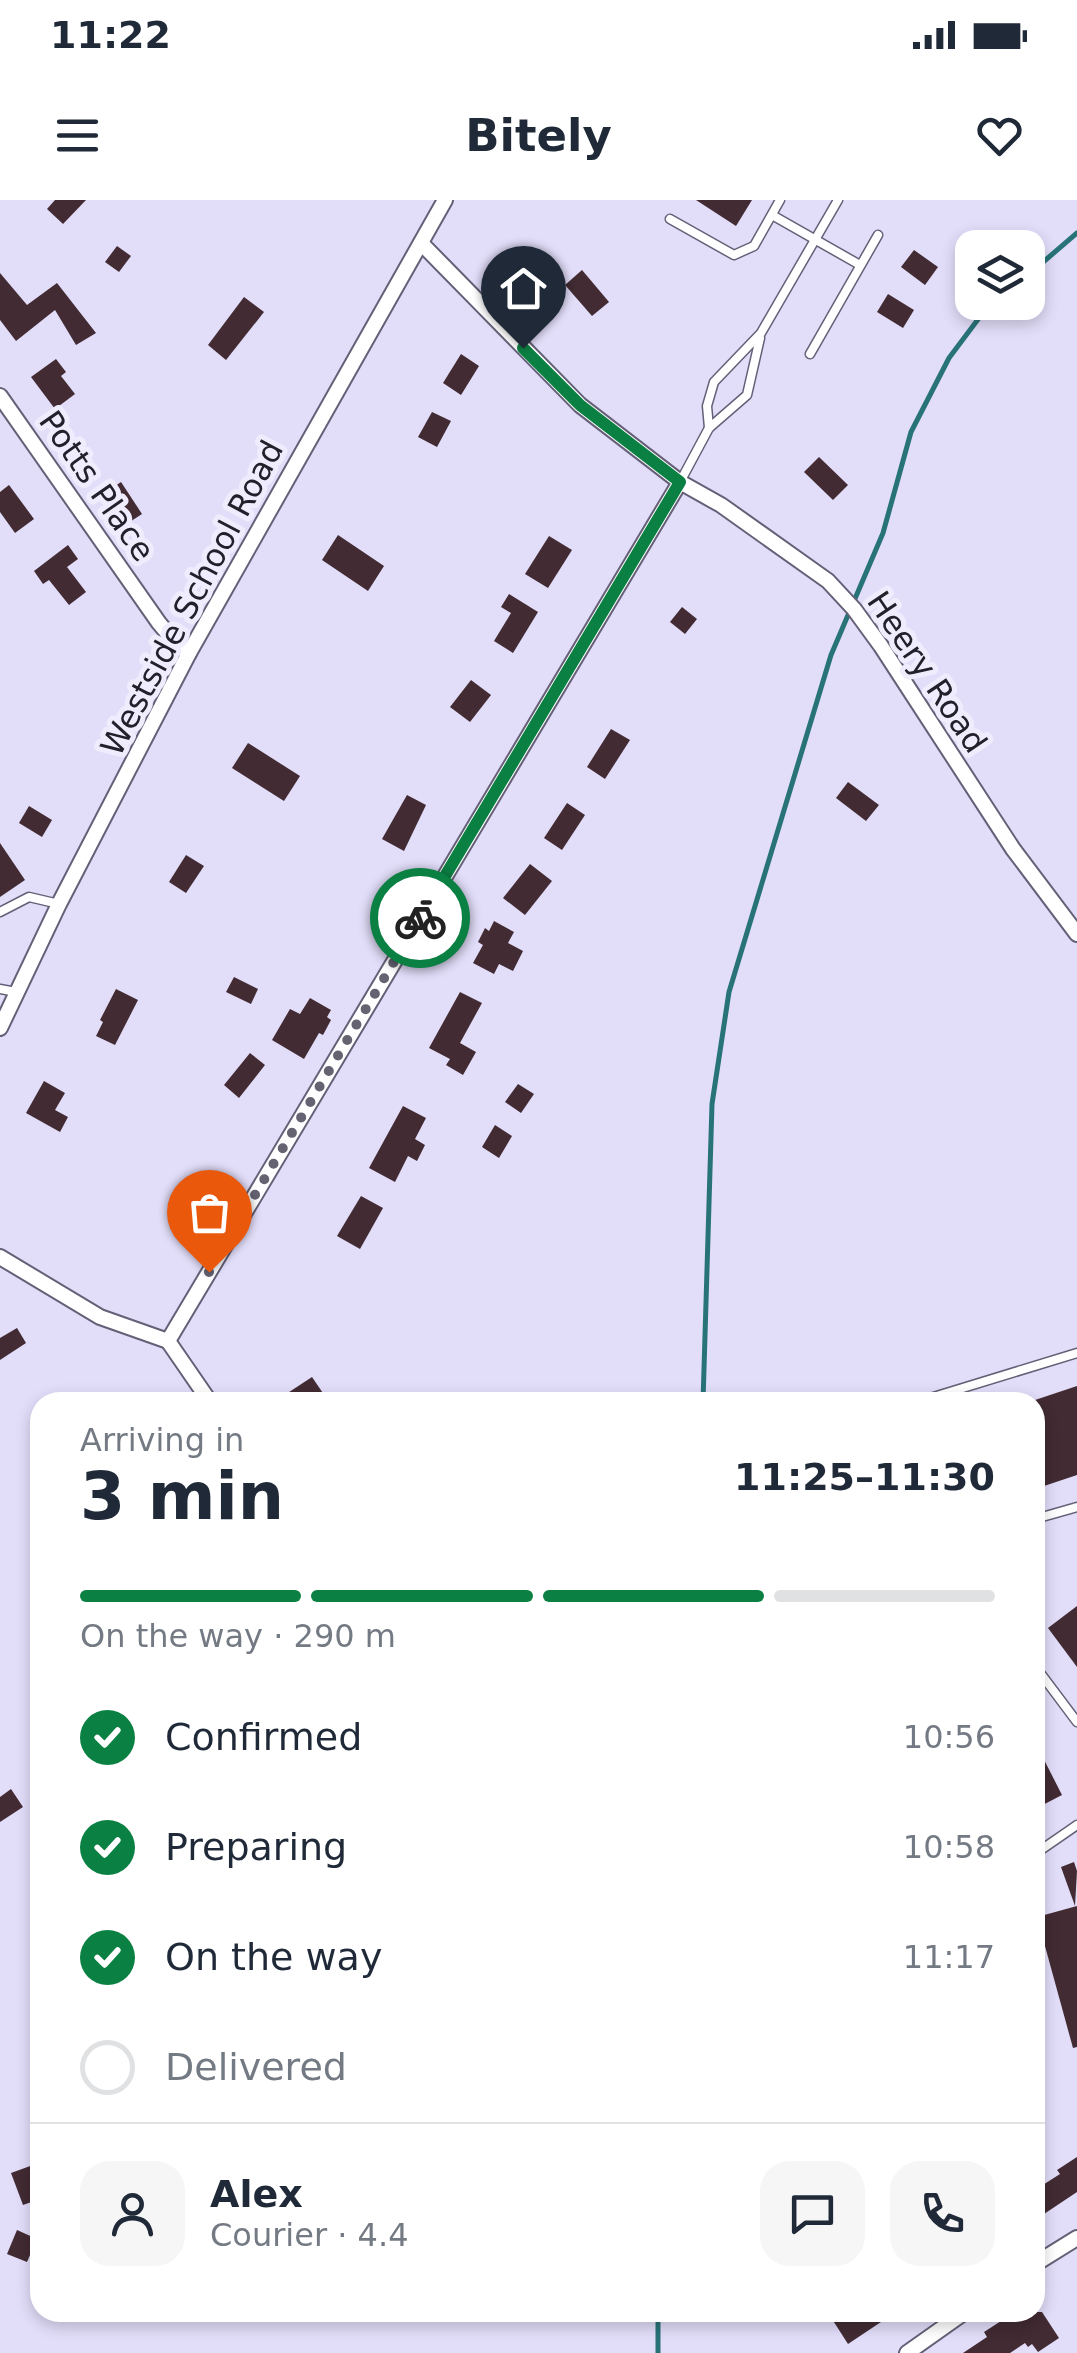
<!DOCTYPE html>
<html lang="en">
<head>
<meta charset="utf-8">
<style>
	body { margin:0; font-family:"DejaVu Sans",sans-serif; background:#f6f6f7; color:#1f2937; height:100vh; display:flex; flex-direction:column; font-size:38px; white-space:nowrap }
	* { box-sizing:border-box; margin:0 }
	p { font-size:32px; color:#747a83 }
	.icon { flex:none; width:55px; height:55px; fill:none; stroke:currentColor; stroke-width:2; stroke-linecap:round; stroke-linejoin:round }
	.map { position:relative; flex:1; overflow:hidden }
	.details { position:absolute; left:30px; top:1192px; width:1015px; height:930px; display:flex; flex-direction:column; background:#fff; border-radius:30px; box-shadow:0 5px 15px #0003 }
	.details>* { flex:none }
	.tools { position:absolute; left:955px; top:30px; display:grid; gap:20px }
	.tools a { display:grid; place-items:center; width:90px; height:90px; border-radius:20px; background:#fff; box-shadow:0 5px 15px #0003; font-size:50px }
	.pin { position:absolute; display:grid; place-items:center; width:85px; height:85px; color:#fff; margin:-102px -42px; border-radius:50% 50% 50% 0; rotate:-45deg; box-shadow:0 0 10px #0007 }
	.pin .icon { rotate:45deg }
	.courier { position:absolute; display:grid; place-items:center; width:100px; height:100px; margin:-50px; border:8px solid #0b8043; border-radius:50%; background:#fff; color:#222; box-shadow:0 2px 12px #0007 }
	.summary em { font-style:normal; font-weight:700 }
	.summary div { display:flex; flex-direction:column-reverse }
	.summary { display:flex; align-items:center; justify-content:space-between; height:170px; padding:0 50px }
	h1 { font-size:65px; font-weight:700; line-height:75px }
	.bar { display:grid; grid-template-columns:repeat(4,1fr); gap:15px 10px; align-content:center; height:120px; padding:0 50px }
	.bar i { height:12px; border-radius:8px; background:#e0e1e3 }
	.bar .on { background:#0b8043 }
	.bar p { grid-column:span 4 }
	.line { display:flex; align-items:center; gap:25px; padding:0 50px; border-top:2px solid #e0e1e3 }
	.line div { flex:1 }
	.round { display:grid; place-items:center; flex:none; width:105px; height:105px; border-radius:30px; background:#f6f6f7 }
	ol { padding:0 50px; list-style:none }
	li { display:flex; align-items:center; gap:30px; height:110px }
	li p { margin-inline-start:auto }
	li .icon { padding:10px; border-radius:50%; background:#0b8043; color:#fff; stroke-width:4 }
	li:last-child { color:#747a83 }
	li i { width:55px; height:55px; border:5px solid #e0e1e3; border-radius:50% }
	.status { display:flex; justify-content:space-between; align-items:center; height:70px; padding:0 50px; background:#fff; direction:ltr }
	.status svg { height:28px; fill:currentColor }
	header { display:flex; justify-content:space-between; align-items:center; height:130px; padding:0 50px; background:#fff; font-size:45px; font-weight:700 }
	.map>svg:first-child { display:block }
</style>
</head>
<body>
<div class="status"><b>11:22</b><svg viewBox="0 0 49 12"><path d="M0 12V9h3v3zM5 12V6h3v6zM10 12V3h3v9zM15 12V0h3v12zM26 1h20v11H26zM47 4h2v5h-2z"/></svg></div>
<header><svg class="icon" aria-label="menu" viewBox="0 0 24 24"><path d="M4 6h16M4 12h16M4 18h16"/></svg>Bitely<svg class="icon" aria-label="heart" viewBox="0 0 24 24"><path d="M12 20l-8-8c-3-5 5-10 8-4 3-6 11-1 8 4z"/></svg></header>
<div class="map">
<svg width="1077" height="2153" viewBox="0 0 1077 2153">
	<rect width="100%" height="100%" fill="#e2ddf9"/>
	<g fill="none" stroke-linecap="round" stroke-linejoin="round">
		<!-- stream -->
		<g stroke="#287378" stroke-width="5">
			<polyline points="1028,75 1077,33"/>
			<polyline points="703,1202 712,904 729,792 831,455 883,333 911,232 949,158 982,114 995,102"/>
			<polyline points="658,2112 658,2153"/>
		</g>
	</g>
	<!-- building -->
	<g fill="#422b33">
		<polygon points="55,0 86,0 63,24 47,9"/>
		<polygon points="696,0 752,0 736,26"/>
		<polygon points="117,46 131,56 119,72 105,62"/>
		<polygon points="914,50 938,67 925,85 901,67"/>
		<polygon points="582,70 609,102 592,116 565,85"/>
		<polygon points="0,73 27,105 57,83 96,133 76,145 55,110 16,141 0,120"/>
		<polygon points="888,94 914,110 903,128 877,112"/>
		<polygon points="244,97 264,112 226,160 208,145"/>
		<polygon points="461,154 479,166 461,195 443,183"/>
		<polygon points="56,159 66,172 61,176 75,194 55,209 31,177"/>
		<polygon points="432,212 451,221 437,247 418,237"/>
		<polygon points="819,257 848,285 833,300 804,272"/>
		<polygon points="121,282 142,314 122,327 101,296"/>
		<polygon points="9,285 34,319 15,333 0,312 0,292"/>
		<polygon points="338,335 384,366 368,391 322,360"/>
		<polygon points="549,336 572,350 548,388 525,374"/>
		<polygon points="68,345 78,359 67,367 86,392 69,405 49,380 43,384 34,371"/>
		<polygon points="509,394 538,412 513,453 494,441 511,413 501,407"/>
		<polygon points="682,407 697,419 685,434 670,422"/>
		<polygon points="471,480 491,495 470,522 450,507"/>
		<polygon points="611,529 630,540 605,579 587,567"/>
		<polygon points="248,543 300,576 284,601 232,568"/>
		<polygon points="848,582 879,605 866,621 836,598"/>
		<polygon points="407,595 426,605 404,651 382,639"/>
		<polygon points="567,603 585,615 562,650 544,638"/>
		<polygon points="29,606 52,620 42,637 19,623"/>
		<polygon points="0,643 25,680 0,697"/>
		<polygon points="186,655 204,666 186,693 169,682"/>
		<polygon points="530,664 552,681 525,715 503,698"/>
		<polygon points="494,721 514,732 508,743 523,751 513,771 499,764 494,774 473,763 483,745 478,742 485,728 489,731"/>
		<polygon points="234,777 258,789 251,804 226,792"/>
		<polygon points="116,789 138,800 115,845 96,836 103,822 100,820"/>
		<polygon points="460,792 482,803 460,843 476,852 463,875 446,865 450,859 429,848"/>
		<polygon points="310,798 331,810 327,817 331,820 323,835 319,833 304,859 272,840 290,809 300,814"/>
		<polygon points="250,853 265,865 239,898 224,885"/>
		<polygon points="44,881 65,893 55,910 68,917 60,932 26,913"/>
		<polygon points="518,884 534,894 521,913 505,902"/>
		<polygon points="403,906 426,918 415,939 425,945 417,961 408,956 395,982 369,968"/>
		<polygon points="495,925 512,936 499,958 482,947"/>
		<polygon points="361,996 383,1008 360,1049 337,1036"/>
		<polygon points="17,1128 26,1143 0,1160 0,1138"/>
		<polygon points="312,1177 329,1202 274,1202"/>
		<polygon points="1077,1186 1077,1275 1035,1289 1035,1200"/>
		<polygon points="1077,1406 1077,1467 1048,1428"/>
		<polygon points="1035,1542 1062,1595 1035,1609"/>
		<polygon points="11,1589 23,1607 0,1622 0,1597"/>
		<polygon points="1074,1662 1077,1671 1075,1706 1061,1667"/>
		<polygon points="1077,1706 1077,1847 1073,1848 1037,1717"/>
		<polygon points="1077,1957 1077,1992 1035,2020 1035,1990 1060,1974 1057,1970"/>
		<polygon points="33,1965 40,1986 40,1999 23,2005 11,1973"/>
		<polygon points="17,2030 37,2039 27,2062 7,2054"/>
		<polygon points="842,2112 896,2112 848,2144 832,2119"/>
		<polygon points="1015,2112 1042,2112 1059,2138 1038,2152 1032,2144 1028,2147 1025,2143 1010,2153 963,2153 987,2137 984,2132"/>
	</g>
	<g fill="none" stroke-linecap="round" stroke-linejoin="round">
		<!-- service casing -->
		<g stroke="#656077" stroke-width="11">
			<g id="service">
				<polyline points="772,15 860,65"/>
				<polyline points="670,19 734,55 754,46 780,0"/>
				<polyline points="810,154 878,35"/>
				<polyline points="709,228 707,206 714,182 761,133 838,0"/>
				<polyline points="680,282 709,228 747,195 760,138"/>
				<polyline points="0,712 29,697 59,704"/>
				<polyline points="0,789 16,792"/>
				<polyline points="917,1202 1077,1153"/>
				<polyline points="1035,1319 1077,1307"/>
				<polyline points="1035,1466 1077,1522"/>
				<polyline points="1035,1654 1077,1625"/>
			</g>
		</g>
		<!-- minor casing -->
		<g stroke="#656077" stroke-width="18">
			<g id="minor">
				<polyline points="421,43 580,205 680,282 721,305 828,381 854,409 881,446 1013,649 1077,734"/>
				<polyline points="0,196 159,423 175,442 189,453"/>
				<polyline points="0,828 59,704 189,453 445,0"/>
				<polyline points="0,1057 100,1117 168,1141"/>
				<polyline points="168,1141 680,282"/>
				<polyline points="168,1141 210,1202"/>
				<polyline points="1035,2064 1077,2038"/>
				<polyline points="907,2153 965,2112"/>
			</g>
		</g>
		<!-- service -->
		<use href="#service" stroke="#fff" stroke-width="8"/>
		<!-- minor -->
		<use href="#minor" stroke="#fff" stroke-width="14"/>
	</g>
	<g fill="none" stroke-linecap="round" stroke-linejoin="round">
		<!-- done -->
		<polyline stroke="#656272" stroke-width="10" stroke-dasharray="0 18" points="209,1072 420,718"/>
		<!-- route -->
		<polyline stroke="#0b8043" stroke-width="12" points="420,718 680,282 580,205 523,148"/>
	</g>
	<g text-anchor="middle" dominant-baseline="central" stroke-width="10" stroke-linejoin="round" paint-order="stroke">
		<!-- street labels -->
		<g font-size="32" fill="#22202a" stroke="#efecfd">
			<text transform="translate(97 286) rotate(55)">Potts Place</text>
			<text transform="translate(192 398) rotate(-62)">Westside School Road</text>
			<text transform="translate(927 472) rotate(56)">Heery Road</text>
		</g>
	</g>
</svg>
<div class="tools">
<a><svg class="icon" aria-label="layers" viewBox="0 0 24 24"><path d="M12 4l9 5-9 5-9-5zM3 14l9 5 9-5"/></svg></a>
</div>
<div class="pin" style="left:209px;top:1072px;background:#ea580c"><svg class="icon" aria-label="bag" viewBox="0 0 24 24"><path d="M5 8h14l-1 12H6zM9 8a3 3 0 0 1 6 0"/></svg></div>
<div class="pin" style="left:523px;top:148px;background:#1f2937"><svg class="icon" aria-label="home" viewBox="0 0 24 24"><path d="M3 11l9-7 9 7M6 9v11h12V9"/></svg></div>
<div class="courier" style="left:420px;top:718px"><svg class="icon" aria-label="bike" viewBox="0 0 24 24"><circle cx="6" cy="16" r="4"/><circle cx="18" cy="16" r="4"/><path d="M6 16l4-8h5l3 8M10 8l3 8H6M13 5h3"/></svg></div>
<section class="details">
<div class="summary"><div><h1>3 min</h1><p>Arriving in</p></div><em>11:25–11:30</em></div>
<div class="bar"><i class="on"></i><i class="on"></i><i class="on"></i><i></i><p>On the way · 290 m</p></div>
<ol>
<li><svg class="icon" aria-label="check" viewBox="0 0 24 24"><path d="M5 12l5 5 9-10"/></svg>Confirmed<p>10:56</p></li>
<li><svg class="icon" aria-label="check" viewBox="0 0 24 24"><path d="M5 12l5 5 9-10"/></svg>Preparing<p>10:58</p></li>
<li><svg class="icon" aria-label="check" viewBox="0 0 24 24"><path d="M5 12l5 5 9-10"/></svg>On the way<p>11:17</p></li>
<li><i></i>Delivered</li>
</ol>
<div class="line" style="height:180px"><a class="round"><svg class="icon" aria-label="person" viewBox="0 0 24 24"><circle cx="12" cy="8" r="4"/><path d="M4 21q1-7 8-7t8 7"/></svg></a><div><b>Alex</b><p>Courier · 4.4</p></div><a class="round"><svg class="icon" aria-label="chat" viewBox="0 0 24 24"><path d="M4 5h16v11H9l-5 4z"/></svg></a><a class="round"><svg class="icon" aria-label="phone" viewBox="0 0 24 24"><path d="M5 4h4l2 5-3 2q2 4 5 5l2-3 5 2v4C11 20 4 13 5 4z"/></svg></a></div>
</section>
</div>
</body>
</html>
